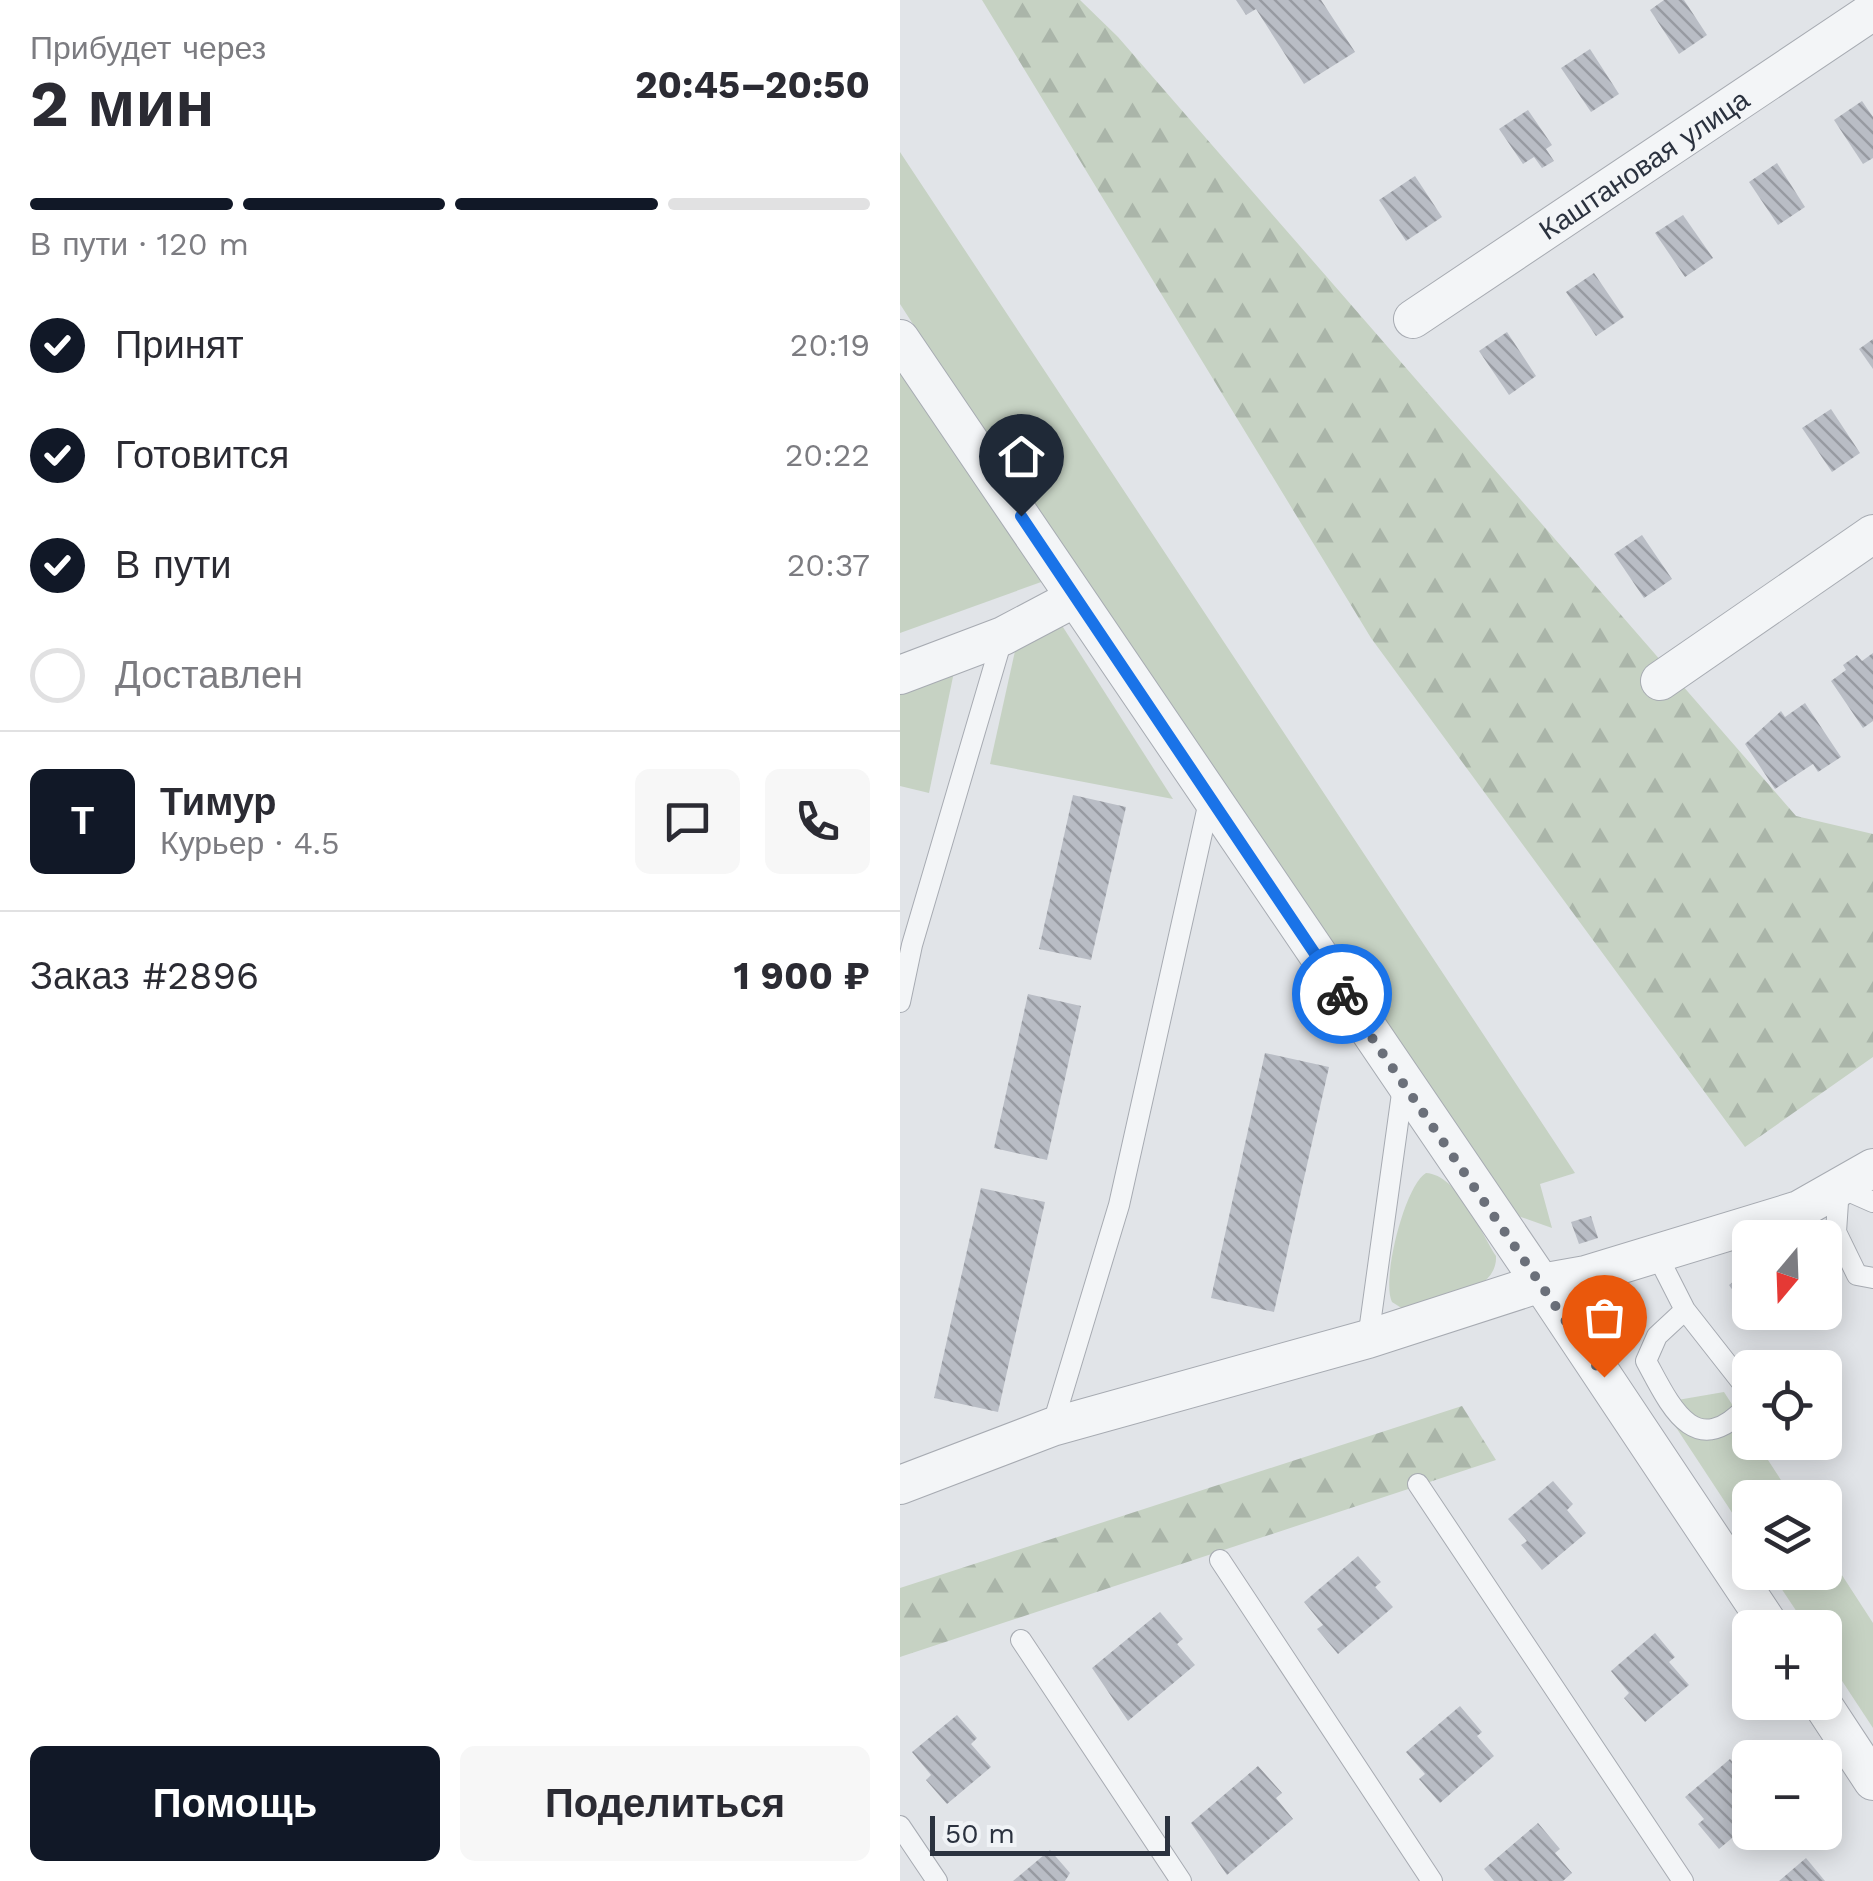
<!DOCTYPE html>
<html lang="ru">
<head>
<meta charset="utf-8">
<style>
	body { margin:0; font-family:"Work Sans",sans-serif; background:#f7f7f7; color:#2b2b33; height:100vh; display:flex; flex-direction:column; font-size:38px; white-space:nowrap }
	* { box-sizing:border-box; margin:0 }
	p { font-size:32px; color:#7c7c81 }
	.icon { flex:none; width:55px; height:55px; fill:none; stroke:currentColor; stroke-width:2; stroke-linecap:round; stroke-linejoin:round }
	.map { position:relative; flex:1; overflow:hidden }
	.sheet { display:flex; flex-direction:column; background:#fff; width:900px }
	.sheet>* { flex:none }
	.needle { width:65px; rotate:199deg }
	.fabs { position:absolute; left:832px; top:1220px; display:grid; gap:20px }
	.fabs a { display:grid; place-items:center; width:110px; height:110px; border-radius:15px; background:#fff; box-shadow:0 5px 25px #0003; font-size:50px }
	.scale { position:absolute; left:30px; bottom:25px; width:240px; box-sizing:border-box; padding-left:10px; border:5px solid #2b323f; border-top:0; font-size:28px; line-height:35px; white-space:nowrap; color:#2b323f; -webkit-text-stroke:8px #f0f3f6; paint-order:stroke }
	.pin { position:absolute; display:grid; place-items:center; width:85px; height:85px; color:#fff; margin:-102px -42px; border-radius:50% 50% 50% 0; rotate:-45deg; box-shadow:0 0 10px #0007 }
	.pin .icon { rotate:45deg }
	.courier { position:absolute; display:grid; place-items:center; width:100px; height:100px; margin:-50px; border:8px solid #1a73e8; border-radius:50%; background:#fff; color:#222; box-shadow:0 2px 12px #0007 }
	.headline em { font-style:normal; font-weight:700 }
	.headline div { display:flex; flex-direction:column-reverse }
	.headline { display:flex; align-items:center; justify-content:space-between; height:170px; padding:0 30px }
	h1 { font-size:65px; font-weight:700; line-height:75px }
	.bar { display:grid; grid-template-columns:repeat(4,1fr); gap:15px 10px; align-content:center; height:120px; padding:0 30px }
	.bar i { height:12px; border-radius:8px; background:#e1e1e2 }
	.bar .active { background:#111827 }
	.bar p { grid-column:span 4 }
	.line { display:flex; align-items:center; gap:25px; padding:0 30px; border-top:2px solid #e1e1e2 }
	.line div { flex:1 }
	.round { display:grid; place-items:center; flex:none; width:105px; height:105px; border-radius:15px; background:#f7f7f7 }
	ol { padding:0 30px; list-style:none }
	li { display:flex; align-items:center; gap:30px; height:110px }
	li p { margin-inline-start:auto }
	li .icon { padding:10px; border-radius:50%; background:#111827; color:#fff; stroke-width:4 }
	li:last-child { color:#7c7c81 }
	li i { width:55px; height:55px; border:5px solid #e1e1e2; border-radius:50% }
	.action { display:flex; gap:20px; margin-top:auto; padding:20px 30px }
	.action a { flex:1; height:115px; border-radius:15px; background:#111827; color:#fff; font-size:40px; font-weight:700; line-height:115px; text-align:center }
	.action a+a { background:#f7f7f7; color:#2b2b33 }
	main { display:flex; flex:1; min-height:0 }
	.map>svg:first-child { display:block }
</style>
</head>
<body>
<main>
<section class="sheet">
<div class="headline"><div><h1>2 мин</h1><p>Прибудет через</p></div><em>20:45–20:50</em></div>
<div class="bar"><i class="active"></i><i class="active"></i><i class="active"></i><i></i><p>В пути · 120 m</p></div>
<ol>
<li><svg class="icon" aria-label="check" viewBox="0 0 24 24"><path d="M5 12l5 5 9-10"/></svg>Принят<p>20:19</p></li>
<li><svg class="icon" aria-label="check" viewBox="0 0 24 24"><path d="M5 12l5 5 9-10"/></svg>Готовится<p>20:22</p></li>
<li><svg class="icon" aria-label="check" viewBox="0 0 24 24"><path d="M5 12l5 5 9-10"/></svg>В пути<p>20:37</p></li>
<li><i></i>Доставлен</li>
</ol>
<div class="line" style="height:180px"><b class="round" style="background:#111827;color:#fff">Т</b><div><b>Тимур</b><p>Курьер · 4.5</p></div><a class="round"><svg class="icon" aria-label="chat" viewBox="0 0 24 24"><path d="M4 5h16v11H9l-5 4z"/></svg></a><a class="round"><svg class="icon" aria-label="phone" viewBox="0 0 24 24"><path d="M5 4h4l2 5-3 2q2 4 5 5l2-3 5 2v4C11 20 4 13 5 4z"/></svg></a></div>
<div class="line" style="height:130px"><div>Заказ #2896</div><b>1 900 ₽</b></div>
<div class="action"><a>Помощь</a><a>Поделиться</a></div>
</section>
<div class="map">
<svg width="973" height="1881" viewBox="0 0 973 1881">
	<defs>
		<pattern id="forest-firs" width="22" height="20" patternUnits="userSpaceOnUse" patternTransform="scale(2.5)"><rect width="22" height="20" fill="#c6d2c3"/><path d="M5 1l3.5 6h-7zM16 11l3.5 6h-7z" fill="#aab5a9"/></pattern>
		<pattern id="building-back-hatch" width="6" height="6" patternUnits="userSpaceOnUse" patternTransform="scale(2.5)"><rect width="6" height="6" fill="#b9bdc5"/><path d="M-1 5l2 2M0 0l6 6M5-1l2 2" fill="none" stroke="#979aa1"/></pattern>
	</defs>
	<rect width="100%" height="100%" fill="#e1e4e8"/>
	<!-- green -->
	<g fill="#c6d2c3">
		<polygon points="0,152 675,1173 640,1184 652,1228 618,1216 89,442 0,304"/>
		<polygon points="0,366 144,581 0,633"/>
		<polygon points="161,624 273,799 90,764 119,633"/>
		<polygon points="55,667 29,793 0,786 0,690"/>
		<path d="M526,1173C558,1175 580,1231 596,1256C598,1295 532,1300 503,1309L492,1302C481,1280 505,1185 526,1173Z"/>
		<polygon points="824,1392 850,1432 850,1442 857,1443 892,1497 850,1498 850,1540 760,1403"/>
		<polygon points="925,1549 973,1623 973,1728 925,1655 925,1628 907,1627 871,1573 925,1572"/>
	</g>
	<!-- forest -->
	<g fill="url(#forest-firs)">
		<polygon points="82,0 180,0 218,37 896,816 973,834 973,1057 845,1147 471,638"/>
		<polygon points="562,1406 596,1460 0,1657 0,1588"/>
	</g>
	<!-- building -->
	<g fill="url(#building-back-hatch)">
		<polygon points="336,0 421,0 455,52 404,84 356,9 346,15"/>
		<polygon points="764,0 784,0 807,35 779,54 750,10"/>
		<polygon points="690,49 719,94 691,112 661,68"/>
		<polygon points="962,101 973,117 973,158 963,164 934,120"/>
		<polygon points="628,110 652,145 646,149 654,161 642,168 634,157 623,164 599,129"/>
		<polygon points="877,163 905,207 878,225 849,182"/>
		<polygon points="515,176 542,217 506,241 479,200"/>
		<polygon points="783,215 813,258 785,277 755,233"/>
		<polygon points="694,273 724,317 696,336 666,292"/>
		<polygon points="607,332 636,376 609,395 579,351"/>
		<polygon points="973,339 973,369 959,349"/>
		<polygon points="931,409 960,453 932,472 902,428"/>
		<polygon points="742,535 772,579 744,598 714,554"/>
		<polygon points="973,653 973,721 963,728 931,681 946,670 943,665 957,655 962,661"/>
		<polygon points="905,703 941,757 918,772 913,764 875,789 845,744 881,711 885,717"/>
		<polygon points="173,795 226,807 191,960 139,949"/>
		<polygon points="128,994 181,1006 147,1160 94,1148"/>
		<polygon points="365,1053 429,1067 374,1312 311,1298"/>
		<polygon points="81,1188 145,1202 98,1412 34,1398"/>
		<polygon points="691,1216 698,1238 679,1244 671,1222"/>
		<polygon points="838,1278 850,1294 843,1305 829,1285"/>
		<polygon points="851,1312 885,1312 862,1329"/>
		<polygon points="653,1481 673,1504 667,1510 686,1533 642,1570 621,1545 627,1541 608,1519"/>
		<polygon points="458,1556 481,1582 475,1587 493,1607 438,1654 417,1629 423,1625 404,1602"/>
		<polygon points="260,1612 283,1639 277,1644 295,1665 228,1721 192,1668"/>
		<polygon points="755,1633 775,1657 769,1662 789,1685 745,1722 724,1698 729,1693 711,1671"/>
		<polygon points="560,1706 582,1732 577,1736 594,1756 540,1803 519,1779 525,1774 506,1752"/>
		<polygon points="57,1715 77,1738 71,1744 91,1767 47,1804 26,1780 31,1775 12,1752"/>
		<polygon points="830,1759 850,1783 844,1788 850,1795 850,1823 819,1849 798,1824 804,1819 785,1797"/>
		<polygon points="358,1766 382,1793 376,1798 393,1819 327,1875 291,1823"/>
		<polygon points="638,1823 660,1849 655,1853 672,1873 663,1881 594,1881 584,1869"/>
		<polygon points="150,1850 170,1873 165,1881 113,1881"/>
		<polygon points="906,1858 925,1881 879,1881"/>
	</g>
	<g fill="none" stroke-linecap="round" stroke-linejoin="round">
		<!-- lane casing -->
		<g stroke="#a7abb2" stroke-width="22">
			<g id="lane">
				<polyline points="0,1002 12,945 103,636"/>
				<polyline points="973,1202 939,1187 936,1232 957,1275 973,1278"/>
				<path d="M756,1253L785,1310L757,1336L746,1361C770,1405 794,1462 846,1407L847,1389L785,1310"/>
				<polyline points="468,1339 503,1086"/>
				<polyline points="152,1427 219,1205 310,797"/>
				<polyline points="518,1484 783,1881"/>
				<polyline points="320,1560 532,1881"/>
				<polyline points="121,1640 281,1881"/>
				<polyline points="0,1826 37,1881"/>
			</g>
		</g>
		<!-- street casing -->
		<g stroke="#a7abb2" stroke-width="40">
			<g id="street">
				<path id="s1" d="M513,319L973,11"/>
				<polyline points="0,339 641,1283 468,1339 152,1427 0,1485"/>
				<polyline points="0,675 103,636 173,599"/>
				<polyline points="760,681 973,534"/>
				<polyline points="871,1628 641,1283 686,1275 899,1210 973,1168"/>
				<polyline points="921,1702 973,1781"/>
			</g>
		</g>
		<!-- lane -->
		<use href="#lane" stroke="#f3f5f7" stroke-width="20"/>
		<!-- street -->
		<use href="#street" stroke="#f3f5f7" stroke-width="38"/>
	</g>
	<g fill="none" stroke-linecap="round" stroke-linejoin="round">
		<!-- done -->
		<polyline stroke="#6b707a" stroke-width="10" stroke-dasharray="0 18" points="442,994 704,1377"/>
		<!-- route -->
		<polyline stroke="#1a73e8" stroke-width="12" points="121,516 442,994"/>
	</g>
	<g text-anchor="middle" dominant-baseline="central" stroke-width="10" stroke-linejoin="round" paint-order="stroke">
		<!-- street labels -->
		<g font-size="28" fill="#2b323f" stroke="#f0f3f6">
			<text stroke="none"><textPath href="#s1" startOffset="278">Каштановая улица</textPath></text>
		</g>
	</g>
</svg>
<div class="fabs">
<a><svg class="needle" viewBox="-14 -14 28 28"><path d="M0-13l5 13h-10z" fill="#e53935"/><path d="M0 13l5-13h-10z" fill="#7c7c81"/></svg></a>
<a><svg class="icon" aria-label="locate" viewBox="0 0 24 24"><circle cx="12" cy="12" r="6"/><path d="M12 2v4M12 18v4M2 12h4M18 12h4"/></svg></a>
<a><svg class="icon" aria-label="layers" viewBox="0 0 24 24"><path d="M12 4l9 5-9 5-9-5zM3 14l9 5 9-5"/></svg></a>
<a>+</a>
<a>−</a>
</div>
<div class="scale">50 m</div>
<div class="pin" style="left:704px;top:1377px;background:#ea580c"><svg class="icon" aria-label="bag" viewBox="0 0 24 24"><path d="M5 8h14l-1 12H6zM9 8a3 3 0 0 1 6 0"/></svg></div>
<div class="pin" style="left:121px;top:516px;background:#1f2937"><svg class="icon" aria-label="home" viewBox="0 0 24 24"><path d="M3 11l9-7 9 7M6 9v11h12V9"/></svg></div>
<div class="courier" style="left:442px;top:994px"><svg class="icon" aria-label="bike" viewBox="0 0 24 24"><circle cx="6" cy="16" r="4"/><circle cx="18" cy="16" r="4"/><path d="M6 16l4-8h5l3 8M10 8l3 8H6M13 5h3"/></svg></div>
</div>
</main>
</body>
</html>
